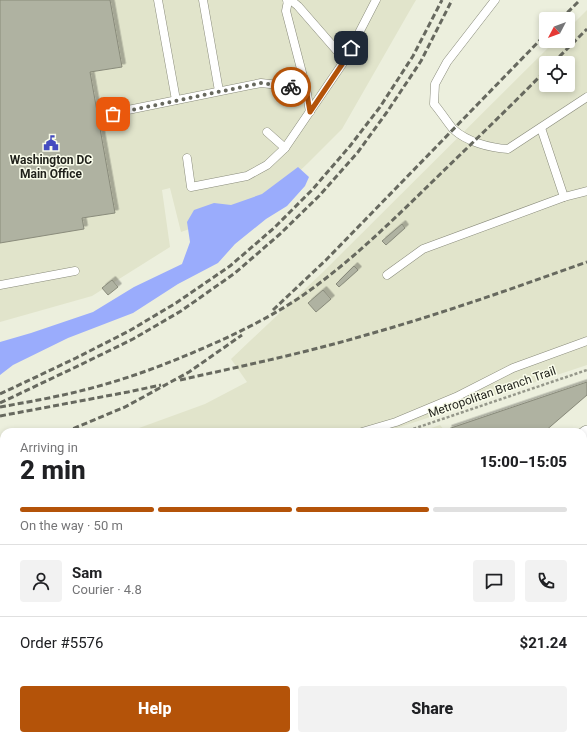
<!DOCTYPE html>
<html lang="en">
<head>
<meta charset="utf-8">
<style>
	body { margin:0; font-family:Roboto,sans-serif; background:#f2f2f2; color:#202124; height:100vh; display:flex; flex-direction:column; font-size:15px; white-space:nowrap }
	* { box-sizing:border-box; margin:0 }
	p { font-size:13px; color:#757577 }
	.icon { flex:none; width:22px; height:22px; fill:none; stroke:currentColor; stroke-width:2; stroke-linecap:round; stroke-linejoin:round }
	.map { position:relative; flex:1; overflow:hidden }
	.drawer { position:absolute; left:0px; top:428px; width:587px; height:312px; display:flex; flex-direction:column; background:#fff; border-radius:12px 12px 0 0; box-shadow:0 2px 6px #0003 }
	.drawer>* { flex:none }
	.needle { width:26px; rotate:229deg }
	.buttons { position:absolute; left:539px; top:12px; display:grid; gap:8px }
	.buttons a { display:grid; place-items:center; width:36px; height:36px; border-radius:4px; background:#fff; box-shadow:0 2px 6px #0003; font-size:20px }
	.pin { position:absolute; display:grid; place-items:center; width:34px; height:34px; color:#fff; margin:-17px; border-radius:8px; box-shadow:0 2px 6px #0006 }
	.courier { position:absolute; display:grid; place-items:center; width:40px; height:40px; margin:-20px; border:3px solid #b45309; border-radius:50%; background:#fff; color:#222; box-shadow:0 1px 5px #0007 }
	.overview em { font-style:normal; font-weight:800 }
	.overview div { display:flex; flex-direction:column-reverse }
	.overview { display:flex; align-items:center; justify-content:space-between; height:68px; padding:0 20px }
	h1 { font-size:26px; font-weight:800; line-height:30px }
	.bar { display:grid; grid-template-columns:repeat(4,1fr); gap:6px 4px; align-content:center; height:48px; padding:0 20px }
	.bar i { height:5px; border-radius:3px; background:#e0e0e0 }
	.bar .active { background:#b45309 }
	.bar p { grid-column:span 4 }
	.line { display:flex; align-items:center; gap:10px; padding:0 20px; border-top:1px solid #e0e0e0 }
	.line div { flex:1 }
	.round { display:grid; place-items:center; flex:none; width:42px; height:42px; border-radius:4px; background:#f2f2f2 }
	.action { display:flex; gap:8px; margin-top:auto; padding:8px 20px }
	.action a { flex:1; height:46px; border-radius:4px; background:#b45309; color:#fff; font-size:16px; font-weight:800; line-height:46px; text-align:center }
	.action a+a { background:#f2f2f2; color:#202124 }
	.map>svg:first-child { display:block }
</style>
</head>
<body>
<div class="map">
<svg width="587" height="740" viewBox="0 0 587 740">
	<defs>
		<filter id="shadow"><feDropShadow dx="3.5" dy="-3.5" stdDeviation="0" flood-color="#0004"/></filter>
	</defs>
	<rect width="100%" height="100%" fill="#ecefdd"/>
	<!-- built -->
	<g fill="#e1e4cb" fill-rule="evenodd">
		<polygon points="0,0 416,0 413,5 342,129 308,163 267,202 181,232 170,188 162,190 170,247 92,296 0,322"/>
		<path d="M587,10V365L385,432H128L205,404L247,382L231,359L322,273L555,41H568V29ZM546,63H568V85H546Z"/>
		<polygon points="440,425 446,432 419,432"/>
		<polygon points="4,477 4,558 0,560 0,478"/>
	</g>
	<!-- forest -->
	<polygon fill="#9aacfc" points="298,167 309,177 305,186 287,206 266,219 235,244 218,263 178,284 133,313 68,338 13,365 0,375 0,342 31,333 93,312 134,287 182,264 190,242 187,222 194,210 214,203 231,205 262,194"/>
	<!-- building -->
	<g fill="#afb2a1" stroke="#898b7b" filter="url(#shadow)">
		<polygon points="0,0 110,0 122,67 90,72 115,213 82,218 84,229 0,243"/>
		<polygon points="402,224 405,228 386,245 382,241"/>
		<polygon points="354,266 358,270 339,287 336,284"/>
		<polygon points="112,280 118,287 108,295 102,288"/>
		<polygon points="323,290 331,299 316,312 308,303"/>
		<polygon points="587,382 587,395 544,432 450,432 448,429"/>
		<polygon points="587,598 587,622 583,618 583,601"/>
		<polygon points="583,626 587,631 587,651 583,654"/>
		<polygon points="104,736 154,736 158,740 107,740"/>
		<polygon points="391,736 401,736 404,740 386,740"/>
		<polygon points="435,736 450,736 453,740 439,740"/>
		<polygon points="451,736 470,736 474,740 453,740 450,737"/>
		<polygon points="470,736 480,736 476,740 474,740"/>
	</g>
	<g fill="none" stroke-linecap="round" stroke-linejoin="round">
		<!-- service casing -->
		<g stroke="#898b7b" stroke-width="9">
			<g id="service">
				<polyline points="158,0 176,100"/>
				<polyline points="203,0 219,91"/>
				<polyline points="287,0 293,2 298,6 345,60"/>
				<path d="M495,0L447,62L435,84L434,104C441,112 447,122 453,129C467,142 490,148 508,149L587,97"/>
				<polyline points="288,1 286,11 306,88 310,112"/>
				<polyline points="113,113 261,83 306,88"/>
				<polyline points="541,128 564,197"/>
				<polyline points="267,132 285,148"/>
				<polyline points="187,158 191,187 247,176 267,165 285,148 345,60 376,0"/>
				<polyline points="387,275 423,249 564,197 587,191"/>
				<polyline points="0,285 75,271"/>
				<polyline points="362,432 396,422 456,397 513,368 587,341"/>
				<polyline points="0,532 4,531"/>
				<polyline points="0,640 4,644"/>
				<polyline points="0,715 4,720"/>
				<polyline points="18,736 22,740"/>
				<polyline points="80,736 83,740"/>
				<polyline points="325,740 328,736"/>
				<polyline points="376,740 381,736"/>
			</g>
		</g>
		<!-- minor casing -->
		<g stroke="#898b7b" stroke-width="16">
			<g id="minor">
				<polyline points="583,436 587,433"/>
				<polyline points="289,736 293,740"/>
				<polyline points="233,740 237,736"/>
			</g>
		</g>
		<!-- tertiary casing -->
		<g stroke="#898b7b" stroke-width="20">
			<g id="tertiary">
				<polyline points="583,690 587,686"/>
				<polyline points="525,740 530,736"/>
			</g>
		</g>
		<!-- path -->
		<g stroke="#95978a" stroke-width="2.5" stroke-dasharray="3 2" stroke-linecap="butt">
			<polyline points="404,432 587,370"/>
			<polyline points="0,566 4,565"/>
		</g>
		<!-- service -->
		<use href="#service" stroke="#fff" stroke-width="8"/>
		<!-- minor -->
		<use href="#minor" stroke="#fff" stroke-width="15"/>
		<!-- tertiary -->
		<use href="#tertiary" stroke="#fff" stroke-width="19"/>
		<!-- rail -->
		<g stroke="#67695f" stroke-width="3" stroke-dasharray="6 3" stroke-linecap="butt">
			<polyline points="561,19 580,0"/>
			<polyline points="553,63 587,29"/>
			<polyline points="273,310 326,260 546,34"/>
			<path d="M180,380C242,366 305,353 366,335C441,314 514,288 587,262"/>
			<polyline points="0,394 76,358 129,331 176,303 230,266 274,228 312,190 350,146 380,107 413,56 442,0"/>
			<polyline points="0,403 80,365 133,339 181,311 235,273 280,234 319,196 358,152 387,112 421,61 452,0"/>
			<path d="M0,407C28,402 57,397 84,390C124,380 162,366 199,350C234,335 267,319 299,298C347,265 389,224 430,184C469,146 508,109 546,70"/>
			<polyline points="0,416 128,392 161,385"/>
			<polyline points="65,432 125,407 189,372 242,335"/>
			<polyline points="0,457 4,456"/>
		</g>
	</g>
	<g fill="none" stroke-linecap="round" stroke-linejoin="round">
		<!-- done -->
		<polyline stroke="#67685e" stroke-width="4" stroke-dasharray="0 7.2" points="113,114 261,83 291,87"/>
		<!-- route -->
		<polyline stroke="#b45309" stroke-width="5" points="291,87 306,88 310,112 345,60 351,48"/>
	</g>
	<!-- icons -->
	<defs>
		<g id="civic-bare" transform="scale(1.2)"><path d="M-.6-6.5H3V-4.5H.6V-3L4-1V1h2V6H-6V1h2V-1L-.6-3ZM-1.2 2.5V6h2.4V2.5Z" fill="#434bc0" stroke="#f9fcea" stroke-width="2.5" paint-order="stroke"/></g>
	</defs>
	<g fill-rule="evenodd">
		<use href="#civic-bare" x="51" y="143"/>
	</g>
	<g text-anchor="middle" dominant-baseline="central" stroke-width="3" stroke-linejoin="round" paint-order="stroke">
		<!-- poi labels -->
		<g font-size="12" font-weight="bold" fill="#1f201a" stroke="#f9fcea">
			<text x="51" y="160">Washington DC<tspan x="51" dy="14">Main Office</tspan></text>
		</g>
		<!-- street labels -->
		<g font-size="12" fill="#1f201a" stroke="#f9fcea">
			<text transform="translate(492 392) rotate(-19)">Metropolitan Branch Trail</text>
		</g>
	</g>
</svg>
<div class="buttons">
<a><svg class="needle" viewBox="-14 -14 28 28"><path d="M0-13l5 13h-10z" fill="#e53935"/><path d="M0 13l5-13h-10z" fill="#757577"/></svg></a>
<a><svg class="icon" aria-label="locate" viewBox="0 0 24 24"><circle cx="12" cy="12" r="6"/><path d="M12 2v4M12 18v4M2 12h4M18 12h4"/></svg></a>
</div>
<div class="pin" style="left:113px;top:114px;background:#ea580c"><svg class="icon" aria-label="bag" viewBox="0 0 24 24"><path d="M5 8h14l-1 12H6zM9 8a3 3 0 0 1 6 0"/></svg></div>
<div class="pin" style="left:351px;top:48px;background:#1f2937"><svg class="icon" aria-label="home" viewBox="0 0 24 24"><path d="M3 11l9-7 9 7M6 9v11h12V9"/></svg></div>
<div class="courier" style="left:291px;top:87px"><svg class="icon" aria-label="bike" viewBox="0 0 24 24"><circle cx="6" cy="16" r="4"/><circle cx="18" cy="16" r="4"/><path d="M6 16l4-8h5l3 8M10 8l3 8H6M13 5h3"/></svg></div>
<section class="drawer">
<div class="overview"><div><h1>2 min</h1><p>Arriving in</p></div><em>15:00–15:05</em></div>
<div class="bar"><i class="active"></i><i class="active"></i><i class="active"></i><i></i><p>On the way · 50 m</p></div>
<div class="line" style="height:72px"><a class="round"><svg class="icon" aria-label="person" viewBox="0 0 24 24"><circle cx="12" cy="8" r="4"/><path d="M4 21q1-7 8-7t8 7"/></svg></a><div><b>Sam</b><p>Courier · 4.8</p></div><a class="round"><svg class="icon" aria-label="chat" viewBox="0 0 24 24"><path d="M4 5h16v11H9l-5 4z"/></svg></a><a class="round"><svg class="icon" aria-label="phone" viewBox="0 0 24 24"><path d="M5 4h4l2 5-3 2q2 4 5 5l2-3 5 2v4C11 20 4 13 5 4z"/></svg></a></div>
<div class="line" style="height:52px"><div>Order #5576</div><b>$21.24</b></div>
<div class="action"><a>Help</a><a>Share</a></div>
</section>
</div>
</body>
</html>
